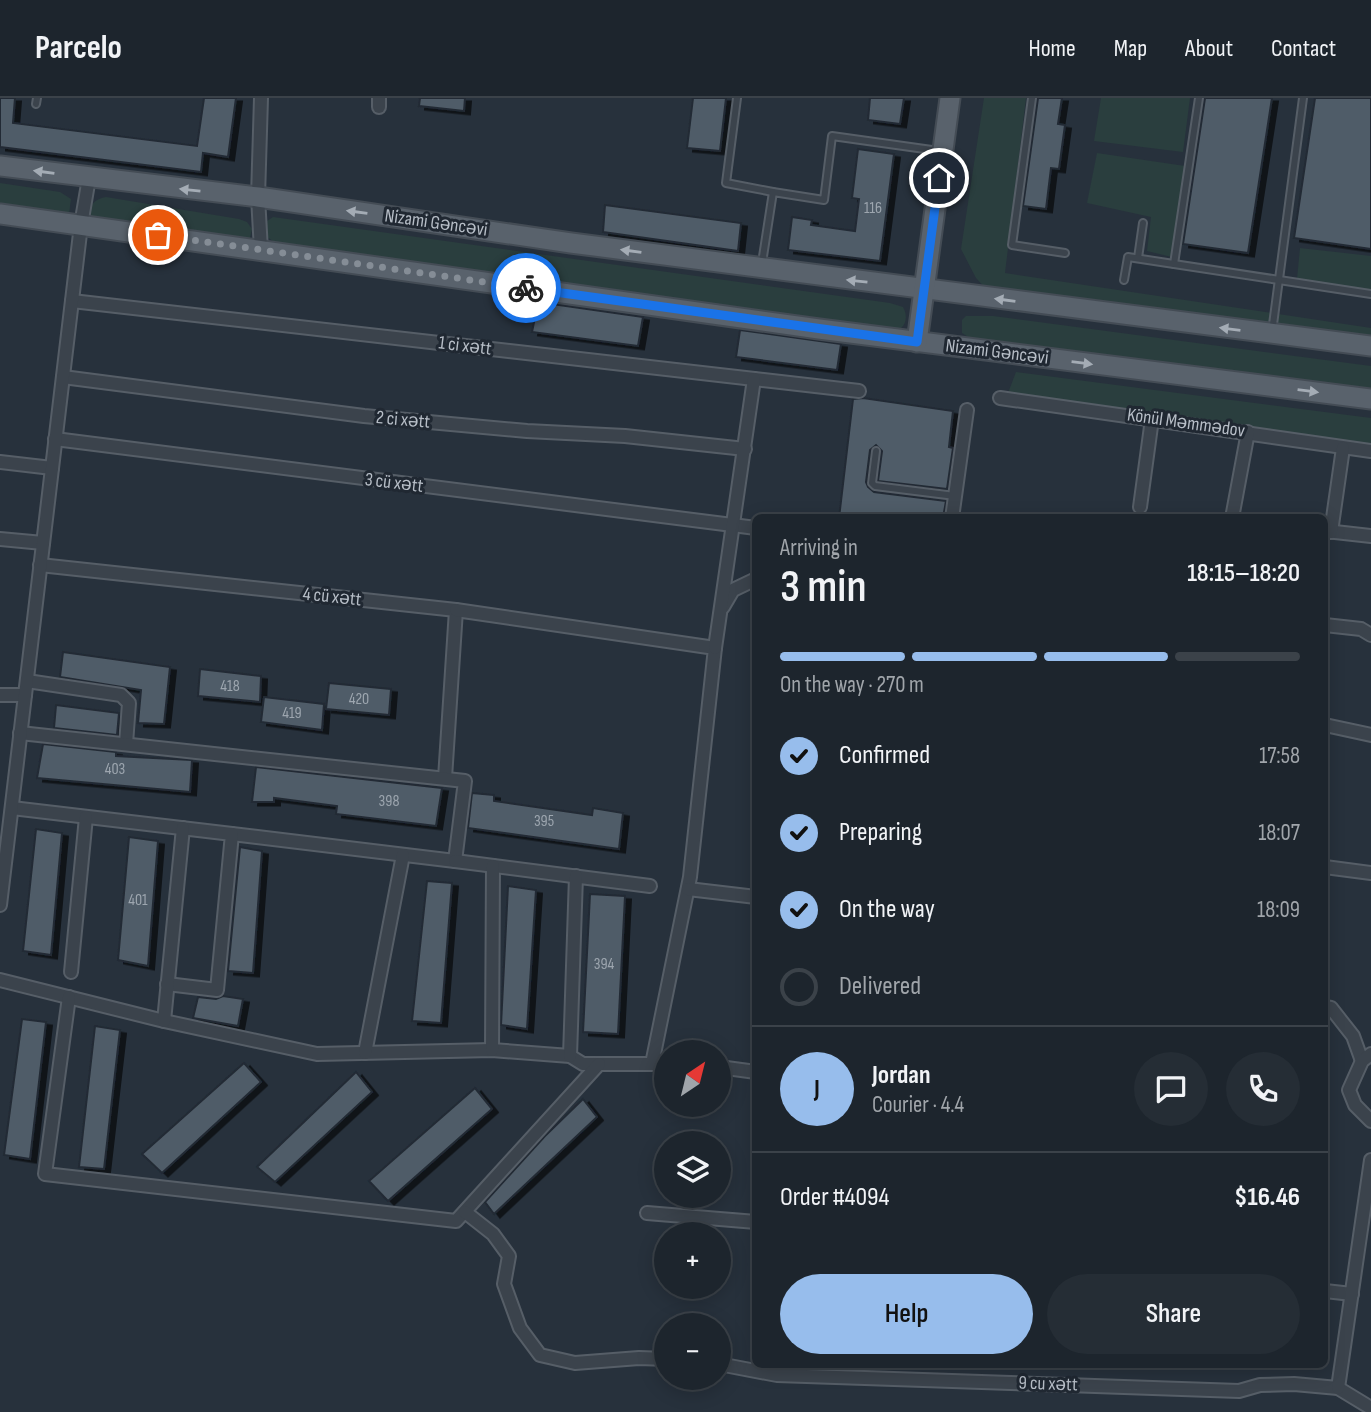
<!DOCTYPE html>
<html lang="en">
<head>
<meta charset="utf-8">
<style>
	body { margin:0; font-family:"Sofia Sans Condensed",sans-serif; background:#252d35; color:#f1f3f6; height:100vh; display:flex; flex-direction:column; font-size:26px; white-space:nowrap }
	* { box-sizing:border-box; margin:0 }
	p { font-size:23px; color:#a0a5aa }
	.icon { flex:none; width:38px; height:38px; fill:none; stroke:currentColor; stroke-width:2; stroke-linecap:round; stroke-linejoin:round }
	.map { position:relative; flex:1; overflow:hidden }
	.details { position:absolute; left:752px; top:416px; width:576px; height:854px; display:flex; flex-direction:column; background:#1d252d; border-radius:10px; box-shadow:0 4px 18px #0003,0 0 0 2px #3b4249 }
	.details>* { flex:none }
	.needle { width:46px; rotate:35deg }
	.controls { position:absolute; left:654px; top:942px; display:grid; gap:14px }
	.controls a { display:grid; place-items:center; width:77px; height:77px; border-radius:50%; background:#1d252d; box-shadow:0 4px 18px #0003,0 0 0 2px #3b4249; font-size:35px }
	.pin { position:absolute; display:grid; place-items:center; width:60px; height:60px; color:#fff; margin:-30px; border:4px solid #fff; border-radius:50%; box-shadow:0 2px 7px #0007 }
	.courier { position:absolute; display:grid; place-items:center; width:70px; height:70px; margin:-35px; border:5px solid #1a73e8; border-radius:50%; background:#fff; color:#222; box-shadow:0 2px 9px #0007 }
	.head em { font-style:normal; font-weight:600 }
	.head div { display:flex; flex-direction:column-reverse }
	.head { display:flex; align-items:center; justify-content:space-between; height:119px; padding:0 28px }
	h1 { font-size:46px; font-weight:600; line-height:52px }
	.bar { display:grid; grid-template-columns:repeat(4,1fr); gap:10px 7px; align-content:center; height:84px; padding:0 28px }
	.bar i { height:9px; border-radius:5px; background:#3b4249 }
	.bar .active { background:#97bdec }
	.bar p { grid-column:span 4 }
	.line { display:flex; align-items:center; gap:18px; padding:0 28px; border-top:2px solid #3b4249 }
	.line div { flex:1 }
	.round { display:grid; place-items:center; flex:none; width:74px; height:74px; border-radius:37px; background:#252d35 }
	ol { padding:0 28px; list-style:none }
	li { display:flex; align-items:center; gap:21px; height:77px }
	li p { margin-inline-start:auto }
	li .icon { padding:7px; border-radius:50%; background:#97bdec; color:#111; stroke-width:4 }
	li:last-child { color:#a0a5aa }
	li i { width:38px; height:38px; border:4px solid #3b4249; border-radius:50% }
	.cta { display:flex; gap:14px; margin-top:auto; padding:14px 28px }
	.cta a { flex:1; height:80px; border-radius:42px; background:#97bdec; color:#111; font-size:28px; font-weight:600; line-height:80px; text-align:center }
	.cta a+a { background:#252d35; color:#f1f3f6 }
	header { display:flex; align-items:center; gap:42px; box-sizing:border-box; height:98px; padding:0 35px; background:#1d252d; border-bottom:2px solid #3b4249 }
	header strong { font-size:33px }
	nav { display:flex; gap:38px; margin-inline-start:auto; font-size:24px }
	.map>svg:first-child { display:block }
</style>
</head>
<body>
<header>
<strong>Parcelo</strong>
<nav><a>Home</a><a>Map</a><a>About</a><a>Contact</a></nav>
</header>
<div class="map">
<svg width="1371" height="1314" viewBox="0 0 1371 1314">
	<defs>
		<filter id="shadow"><feDropShadow dx="6" dy="3.5" stdDeviation="0" flood-color="#0009"/></filter>
	</defs>
	<rect width="100%" height="100%" fill="#27313c"/>
	<!-- green -->
	<g fill="#2a3e3e">
		<polygon points="984,0 1026,0 1005,175 1371,230 1371,242 989,194 976,180 961,151"/>
		<polygon points="1101,0 1190,0 1183,54 1094,43"/>
		<polygon points="1097,55 1185,68 1176,160 1147,153 1151,119 1087,105"/>
		<polygon points="0,85 60,94 71,101 69,116 0,110"/>
		<path d="M106,99L239,121L247,124L252,131L249,144L94,122L88,113C93,104 96,101 106,99Z"/>
		<path d="M273,119L890,205L903,209C908,218 907,229 895,233L278,147L266,138L267,123Z"/>
		<polygon points="1300,150 1371,158 1371,192 1297,181"/>
		<polygon points="966,218 993,218 1371,268 1371,295 976,244 962,235 962,222"/>
		<polygon points="1016,274 1371,320 1371,346 1008,295"/>
	</g>
	<!-- building -->
	<g fill="#505c67" stroke="#222a34" stroke-width="2" filter="url(#shadow)">
		<polygon points="0,0 15,0 13,25 197,48 204,0 236,0 228,59 203,55 201,74 0,49"/>
		<polygon points="420,0 465,0 464,13 419,8"/>
		<polygon points="693,0 726,0 720,53 687,50"/>
		<polygon points="870,0 904,0 900,26 868,22"/>
		<polygon points="1038,0 1062,0 1058,26 1065,27 1059,71 1051,70 1046,111 1023,108"/>
		<polygon points="1205,0 1272,0 1248,155 1183,146"/>
		<polygon points="1315,0 1371,0 1371,151 1294,140"/>
		<polygon points="858,51 894,56 880,163 788,152 792,119 812,122 811,127 855,133 859,101 852,100"/>
		<polygon points="605,107 741,125 738,153 603,134"/>
		<polygon points="538,204 643,219 638,248 532,234"/>
		<polygon points="740,232 841,246 837,272 736,259"/>
		<polygon points="863,300 953,313 949,349 953,350 947,391 878,383 882,353 876,347 870,352 866,384 868,389 874,394 946,403 943,420 839,420 853,301"/>
		<polygon points="63,554 170,569 164,626 138,625 141,592 60,579"/>
		<polygon points="200,571 261,578 260,604 198,598"/>
		<polygon points="329,585 391,591 389,617 326,611"/>
		<polygon points="264,599 324,606 322,632 261,624"/>
		<polygon points="56,607 119,615 117,637 54,630"/>
		<polygon points="43,646 116,654 116,658 192,662 190,694 37,680"/>
		<polygon points="256,669 442,690 436,728 336,716 337,708 274,700 274,704 252,704"/>
		<polygon points="472,695 494,697 494,703 592,717 593,710 623,715 619,751 468,730"/>
		<polygon points="36,731 62,735 51,857 23,853"/>
		<polygon points="129,739 158,743 148,868 118,862"/>
		<polygon points="240,749 262,753 253,875 228,873"/>
		<polygon points="427,783 452,785 441,925 412,923"/>
		<polygon points="508,788 536,792 527,931 501,927"/>
		<polygon points="590,796 625,798 618,936 583,934"/>
		<polygon points="223,898 243,901 238,928 193,920 198,899 216,901"/>
		<polygon points="22,921 46,924 30,1061 4,1057"/>
		<polygon points="95,928 120,932 104,1071 79,1069"/>
		<polygon points="244,965 261,984 162,1075 142,1056"/>
		<polygon points="356,974 372,994 275,1084 257,1069"/>
		<polygon points="475,990 492,1011 388,1103 369,1083"/>
		<polygon points="583,1001 597,1019 494,1116 485,1104 545,1038"/>
	</g>
	<g fill="none" stroke-linecap="round" stroke-linejoin="round">
		<!-- lane casing -->
		<g stroke="#565e67" stroke-width="10">
			<g id="lane">
				<polyline points="737,0 726,85 773,94"/>
				<polyline points="1032,0 1012,147 1065,155"/>
				<polyline points="36,6 37,0"/>
				<polyline points="1138,160 1143,125"/>
				<polyline points="762,165 773,94 824,102 832,38 939,53"/>
				<polyline points="1174,166 1199,0"/>
				<polyline points="1124,182 1128,159 1371,196"/>
				<polyline points="1272,234 1303,0"/>
				<polyline points="876,353 872,385 875,388 955,398"/>
			</g>
		</g>
		<!-- street casing -->
		<g stroke="#565e67" stroke-width="16">
			<g id="street">
				<polyline points="379,9 379,0"/>
				<polyline points="261,152 258,99 261,0"/>
				<polyline points="72,203 859,293"/>
				<polyline points="63,279 364,318 527,333 625,338 745,351"/>
				<polyline points="1000,300 1371,353"/>
				<polyline points="55,341 756,430"/>
				<polyline points="0,364 52,370"/>
				<polyline points="1140,409 1152,321"/>
				<polyline points="952,420 967,312"/>
				<polyline points="1232,420 1248,334"/>
				<polyline points="1326,433 1371,438"/>
				<polyline points="1331,434 1343,350"/>
				<polyline points="0,441 43,445"/>
				<polyline points="40,467 456,512 445,680"/>
				<polyline points="723,509 733,492 756,481"/>
				<polyline points="456,512 715,550 690,779 652,966"/>
				<polyline points="1325,527 1361,531 1371,537"/>
				<polyline points="715,550 754,281"/>
				<polyline points="27,583 121,597 129,605 126,646"/>
				<polyline points="0,597 25,597"/>
				<polyline points="1325,627 1371,637"/>
				<polyline points="20,635 465,683 455,763 232,736"/>
				<polyline points="12,710 232,736 217,892 167,886"/>
				<polyline points="455,763 650,788"/>
				<polyline points="1325,769 1371,775"/>
				<polyline points="688,791 756,799"/>
				<polyline points="0,807 81,127 89,80"/>
				<polyline points="71,874 86,719"/>
				<polyline points="0,882 164,923 317,956 492,952 570,958 583,966 667,966"/>
				<polyline points="69,899 45,1076 456,1123 599,966"/>
				<polyline points="1325,909 1331,910 1353,938 1362,963"/>
				<polyline points="164,923 183,730"/>
				<polyline points="492,952 493,768"/>
				<polyline points="365,955 403,757"/>
				<polyline points="1371,956 1362,963 1349,992 1355,1007 1371,1023"/>
				<polyline points="570,958 576,778"/>
				<polyline points="719,969 756,974"/>
				<polyline points="465,1114 493,1136 509,1158 504,1186 520,1230 540,1257 575,1265 639,1260 667,1261"/>
				<polyline points="647,1115 756,1124"/>
				<polyline points="1325,1193 1352,1196"/>
				<polyline points="719,1266 777,1277 1239,1293 1260,1287 1294,1286 1338,1290 1371,1310"/>
				<polyline points="1338,1290 1371,1062"/>
			</g>
		</g>
		<!-- primary casing -->
		<g stroke="#444c55" stroke-width="23">
			<g id="primary">
				<polyline points="0,68 258,99 571,145 1371,248"/>
				<polyline points="0,116 819,231 1371,301"/>
				<polyline points="917,244 950,0"/>
			</g>
		</g>
		<!-- lane -->
		<use href="#lane" stroke="#3b434c" stroke-width="6"/>
		<!-- street -->
		<use href="#street" stroke="#3b434c" stroke-width="12"/>
		<!-- primary -->
		<use href="#primary" stroke="#59626c" stroke-width="19"/>
	</g>
	<!-- one-way arrows -->
	<defs><path id="oneway-solid" d="M-6-.8H1V-3.2L6.5 0L1 3.2V.8H-6Z" transform="scale(1.75)"/></defs>
	<g fill="#a4acb5">
		<use href="#oneway-solid" transform="translate(44 74) rotate(-172)"/>
		<use href="#oneway-solid" transform="translate(190 92) rotate(-174)"/>
		<use href="#oneway-solid" transform="translate(357 114) rotate(-172)"/>
		<use href="#oneway-solid" transform="translate(631 153) rotate(-172)"/>
		<use href="#oneway-solid" transform="translate(857 183) rotate(-174)"/>
		<use href="#oneway-solid" transform="translate(1005 202) rotate(-172)"/>
		<use href="#oneway-solid" transform="translate(1230 231) rotate(-173)"/>
		<use href="#oneway-solid" transform="translate(1082 265) rotate(7)"/>
		<use href="#oneway-solid" transform="translate(1308 293) rotate(7)"/>
	</g>
	<g fill="none" stroke-linecap="round" stroke-linejoin="round">
		<!-- done -->
		<polyline stroke="#858d96" stroke-width="7" stroke-dasharray="0 12.6" points="158,137 526,190"/>
		<!-- route -->
		<polyline stroke="#1a73e8" stroke-width="9" points="526,190 917,244 939,80"/>
	</g>
	<g text-anchor="middle" dominant-baseline="central" stroke-width="6" stroke-linejoin="round" paint-order="stroke">
		<!-- number labels -->
		<g font-size="16" fill="#9da6af">
			<text x="873" y="110">116</text>
			<text x="230" y="588">418</text>
			<text x="359" y="601">420</text>
			<text x="292" y="615">419</text>
			<text x="115" y="671">403</text>
			<text x="389" y="703">398</text>
			<text x="544" y="723">395</text>
			<text x="138" y="802">401</text>
			<text x="604" y="866">394</text>
		</g>
		<!-- street labels -->
		<g font-size="19" fill="#b7bec7" stroke="#202832">
			<text transform="translate(436 125) rotate(8)">Nizami Gəncəvi</text>
			<text transform="translate(465 248) rotate(7)">1 ci xətt</text>
			<text transform="translate(997 254) rotate(7)">Nizami Gəncəvi</text>
			<text transform="translate(403 322) rotate(5)">2 ci xətt</text>
			<text transform="translate(1186 325) rotate(8)">Könül Məmmədov</text>
			<text transform="translate(394 385) rotate(7)">3 cü xətt</text>
			<text transform="translate(332 499) rotate(6)">4 cü xətt</text>
			<text transform="translate(1048 1286) rotate(2)">9 cu xətt</text>
		</g>
	</g>
</svg>
<div class="controls">
<a><svg class="needle" viewBox="-14 -14 28 28"><path d="M0-13l5 13h-10z" fill="#e53935"/><path d="M0 13l5-13h-10z" fill="#a0a5aa"/></svg></a>
<a><svg class="icon" aria-label="layers" viewBox="0 0 24 24"><path d="M12 4l9 5-9 5-9-5zM3 14l9 5 9-5"/></svg></a>
<a>+</a>
<a>−</a>
</div>
<div class="pin" style="left:158px;top:137px;background:#ea580c"><svg class="icon" aria-label="bag" viewBox="0 0 24 24"><path d="M5 8h14l-1 12H6zM9 8a3 3 0 0 1 6 0"/></svg></div>
<div class="pin" style="left:939px;top:80px;background:#1f2937"><svg class="icon" aria-label="home" viewBox="0 0 24 24"><path d="M3 11l9-7 9 7M6 9v11h12V9"/></svg></div>
<div class="courier" style="left:526px;top:190px"><svg class="icon" aria-label="bike" viewBox="0 0 24 24"><circle cx="6" cy="16" r="4"/><circle cx="18" cy="16" r="4"/><path d="M6 16l4-8h5l3 8M10 8l3 8H6M13 5h3"/></svg></div>
<section class="details">
<div class="head"><div><h1>3 min</h1><p>Arriving in</p></div><em>18:15–18:20</em></div>
<div class="bar"><i class="active"></i><i class="active"></i><i class="active"></i><i></i><p>On the way · 270 m</p></div>
<ol>
<li><svg class="icon" aria-label="check" viewBox="0 0 24 24"><path d="M5 12l5 5 9-10"/></svg>Confirmed<p>17:58</p></li>
<li><svg class="icon" aria-label="check" viewBox="0 0 24 24"><path d="M5 12l5 5 9-10"/></svg>Preparing<p>18:07</p></li>
<li><svg class="icon" aria-label="check" viewBox="0 0 24 24"><path d="M5 12l5 5 9-10"/></svg>On the way<p>18:09</p></li>
<li><i></i>Delivered</li>
</ol>
<div class="line" style="height:126px"><b class="round" style="background:#97bdec;color:#111">J</b><div><b>Jordan</b><p>Courier · 4.4</p></div><a class="round"><svg class="icon" aria-label="chat" viewBox="0 0 24 24"><path d="M4 5h16v11H9l-5 4z"/></svg></a><a class="round"><svg class="icon" aria-label="phone" viewBox="0 0 24 24"><path d="M5 4h4l2 5-3 2q2 4 5 5l2-3 5 2v4C11 20 4 13 5 4z"/></svg></a></div>
<div class="line" style="height:91px"><div>Order #4094</div><b>$16.46</b></div>
<div class="cta"><a>Help</a><a>Share</a></div>
</section>
</div>
</body>
</html>
